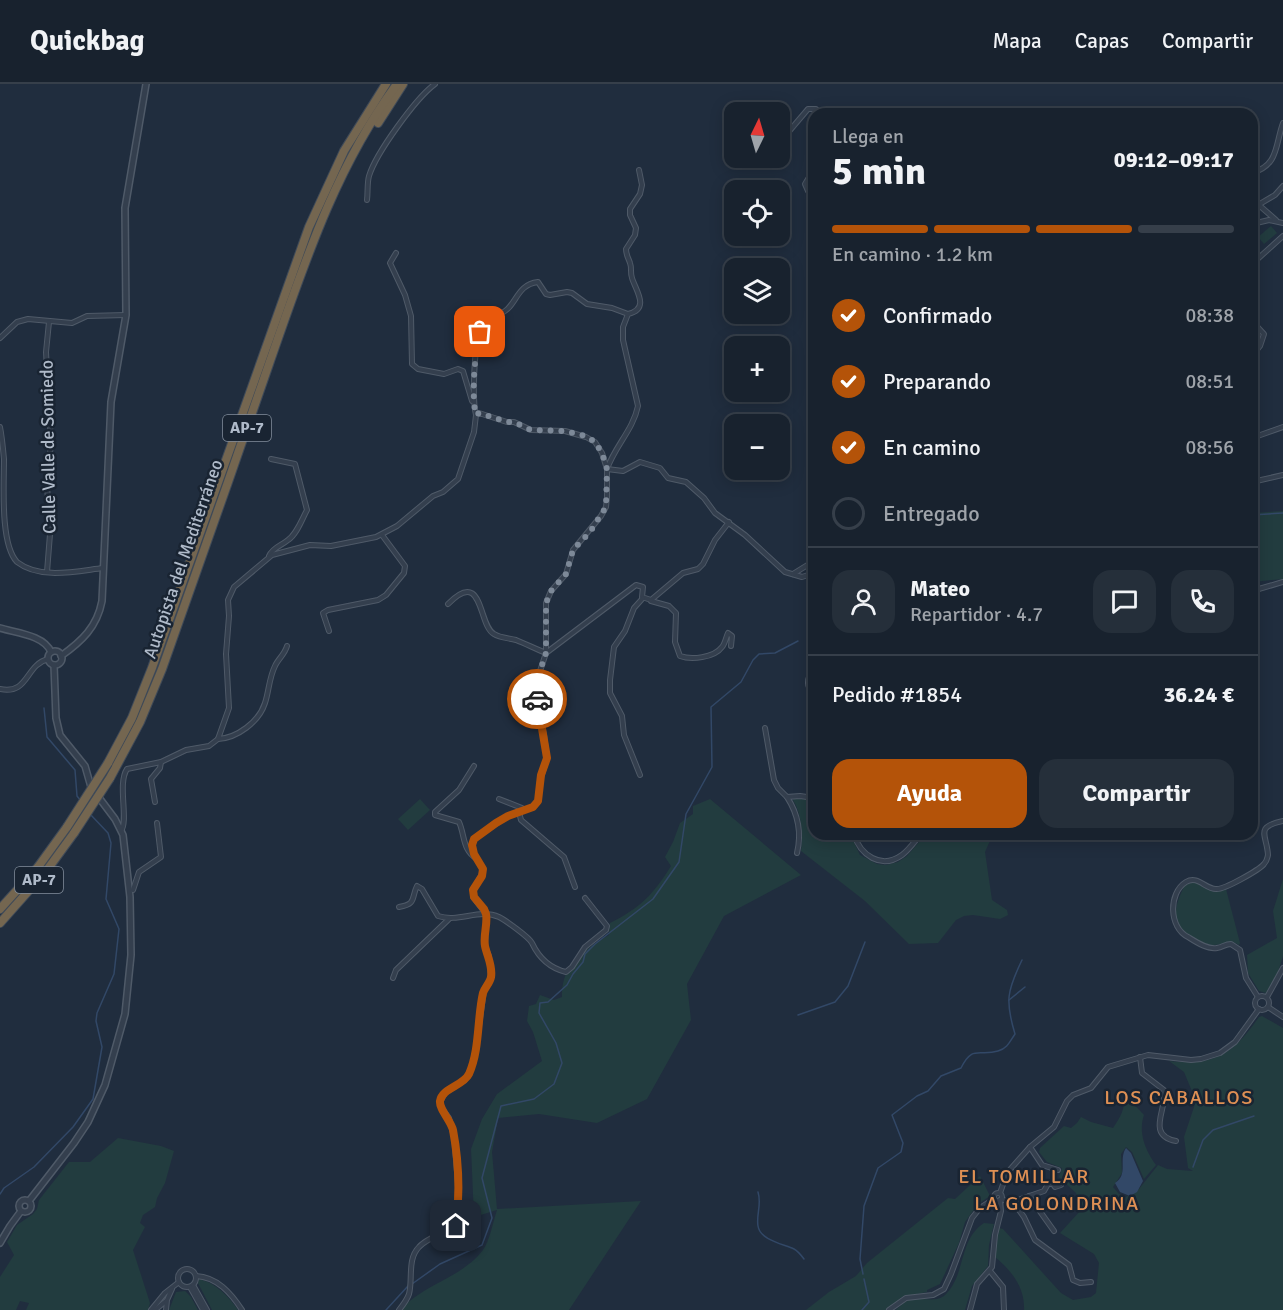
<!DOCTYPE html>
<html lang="es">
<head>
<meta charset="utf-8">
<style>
	body { margin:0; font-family:Signika,sans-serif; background:#252f3a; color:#f1f3f6; height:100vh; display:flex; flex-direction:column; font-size:22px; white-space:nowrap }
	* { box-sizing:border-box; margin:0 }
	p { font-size:20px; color:#9fa4aa }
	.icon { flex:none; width:33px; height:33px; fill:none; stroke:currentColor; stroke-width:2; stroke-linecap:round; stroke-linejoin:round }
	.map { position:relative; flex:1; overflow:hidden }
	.panel { position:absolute; left:808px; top:24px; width:450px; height:732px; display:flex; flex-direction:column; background:#18222e; border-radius:18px; box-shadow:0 3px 15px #0003,0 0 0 2px #363f4a }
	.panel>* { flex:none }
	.needle { width:39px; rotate:5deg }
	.buttons { position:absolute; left:724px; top:18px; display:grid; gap:12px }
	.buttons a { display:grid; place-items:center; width:66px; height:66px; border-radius:12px; background:#18222e; box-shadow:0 3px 15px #0003,0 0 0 2px #363f4a; font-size:30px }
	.pin { position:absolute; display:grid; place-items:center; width:51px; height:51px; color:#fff; margin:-26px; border-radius:12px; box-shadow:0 3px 9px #0006 }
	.courier { position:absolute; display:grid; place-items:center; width:60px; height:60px; margin:-30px; border:4px solid #b45309; border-radius:50%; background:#fff; color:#222; box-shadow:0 2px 8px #0007 }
	.headline em { font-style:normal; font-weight:700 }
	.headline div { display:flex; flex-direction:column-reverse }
	.headline { display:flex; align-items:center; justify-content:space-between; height:102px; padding:0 24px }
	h1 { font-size:39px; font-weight:700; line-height:45px }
	.bar { display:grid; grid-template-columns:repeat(4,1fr); gap:9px 6px; align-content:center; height:72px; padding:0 24px }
	.bar i { height:8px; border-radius:4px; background:#363f4a }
	.bar .active { background:#b45309 }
	.bar p { grid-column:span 4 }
	.line { display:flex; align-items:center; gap:15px; padding:0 24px; border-top:2px solid #363f4a }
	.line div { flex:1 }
	.round { display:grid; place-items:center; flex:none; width:63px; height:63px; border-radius:18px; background:#252f3a }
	ol { padding:0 24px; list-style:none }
	li { display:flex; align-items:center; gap:18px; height:66px }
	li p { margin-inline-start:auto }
	li .icon { padding:6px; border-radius:50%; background:#b45309; color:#fff; stroke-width:4 }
	li:last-child { color:#9fa4aa }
	li i { width:33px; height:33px; border:3px solid #363f4a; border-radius:50% }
	.cta { display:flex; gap:12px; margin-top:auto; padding:12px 24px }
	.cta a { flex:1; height:69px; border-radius:18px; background:#b45309; color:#fff; font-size:24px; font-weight:700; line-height:69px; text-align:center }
	.cta a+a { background:#252f3a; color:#f1f3f6 }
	header { display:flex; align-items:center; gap:36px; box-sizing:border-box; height:84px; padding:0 30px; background:#18222e; border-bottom:2px solid #363f4a }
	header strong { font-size:28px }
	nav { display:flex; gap:33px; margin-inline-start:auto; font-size:21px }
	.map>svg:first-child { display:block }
</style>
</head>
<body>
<header>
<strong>Quickbag</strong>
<nav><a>Mapa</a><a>Capas</a><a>Compartir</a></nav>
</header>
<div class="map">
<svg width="1283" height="1226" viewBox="0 0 1283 1226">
	<rect width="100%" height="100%" fill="#202d3e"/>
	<!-- green -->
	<g fill="#223c3f">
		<polygon points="1271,142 1277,149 1264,160 1258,153"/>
		<polygon points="1283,427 1283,495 1253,498 1253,429"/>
		<path d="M795,714L814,716V750H850L860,771L877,780L886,781L898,778L907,772L926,750H993L985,768L992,816L1007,826L1008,831L1000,835L973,831L964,832L956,836L938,859L909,860L865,817L801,767C803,751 802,730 793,716Z"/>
		<polygon points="420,715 430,726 408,746 398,735"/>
		<path d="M710,715L801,791L724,832L687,900L691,936L647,1015L597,1039L539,1030L498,1034L492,1068L497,1125L641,1117L569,1226H401C423,1200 462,1194 483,1166C490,1156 493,1138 497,1126L474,1133L471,1065L482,1035L497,1010L542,977L533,948L527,937L529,922L536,920L540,911L554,916L562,913C561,880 584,866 609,851L610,839C640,824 653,811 671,782L665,773L673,758L680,739L693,730V722Z"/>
		<polygon points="1283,795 1283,872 1278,888 1266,909 1259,907 1248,889 1247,871 1277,854 1273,827"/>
		<path d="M1194,798C1207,802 1211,811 1226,805L1240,859L1239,861C1228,854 1223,862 1212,861C1206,861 1200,857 1194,854C1169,841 1174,822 1185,801Z"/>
		<path d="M1262,932L1283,944V1226H1024C1025,1204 1012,1187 995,1173L999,1144L1003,1145L1061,1209L1073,1216L1091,1213L1096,1209L1099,1179L1094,1170L1060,1149L1081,1126L1116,1119L1139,1105L1158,1081L1167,1085L1193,1087L1188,1084L1184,1053L1196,1017L1184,988L1169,977C1215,982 1233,970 1259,933Z"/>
		<path d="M1123,1012L1127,1013L1144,1031C1138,1048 1145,1066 1156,1081L1144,1095L1132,1068L1126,1063L1121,1070L1122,1089L1113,1103L1119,1110L1125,1112L1115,1118L1082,1124L1076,1109L1059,1093L1062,1084L1047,1078L1039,1068L1040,1064L1064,1042L1071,1044L1077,1039L1081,1033L1091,1038L1113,1044C1120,1033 1126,1025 1123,1012Z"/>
		<polygon points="118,1054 161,1062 174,1067 165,1099 157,1114 155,1123 143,1131 140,1139 145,1143 133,1166 150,1219 148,1226 26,1226 29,1219 20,1217 16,1226 0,1226 0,1193 14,1171 7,1158 17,1141 33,1130 37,1125 39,1116 69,1078 90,1078"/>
		<polygon points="980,1092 990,1112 978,1120 965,1138 959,1159 940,1200 927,1206 927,1208 902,1213 887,1226 806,1226 829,1208 856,1192 867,1179 948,1114 955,1115"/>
		<path d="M984,1139L994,1140L989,1161L988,1182L972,1202L965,1226H896C899,1223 903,1219 907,1217C920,1210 936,1222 947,1209C966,1188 959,1155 984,1139Z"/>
		<path d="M199,1195C216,1199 228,1212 238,1226H212L198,1199Z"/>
		<polygon points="185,1207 191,1213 198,1226 169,1226 176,1208"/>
	</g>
	<!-- water -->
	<path fill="#324867" d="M1126,1064L1131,1069L1143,1097L1137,1108L1130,1112L1120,1108L1115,1099C1129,1090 1118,1076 1126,1064Z"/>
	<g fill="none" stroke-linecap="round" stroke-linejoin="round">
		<!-- stream -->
		<g stroke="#324867" stroke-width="1.5">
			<polyline points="1252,431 1283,429"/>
			<polyline points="44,624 47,653 75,686 77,712 81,717"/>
			<polyline points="1009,916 1025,903"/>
			<polyline points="798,931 835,918 848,902 865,858"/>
			<polyline points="1193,1083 1203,1056 1213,1046 1254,1032"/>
			<path d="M758,1108C762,1121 756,1130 758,1142C760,1156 783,1160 794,1165C798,1167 801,1171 804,1175"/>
			<polyline points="0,1110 4,1104 34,1083 73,1043 93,1015 102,963 96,937 97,929 114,890 119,845 106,815 111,759 108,749 90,730"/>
			<path d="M863,1190L860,1175L864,1122L878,1084L901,1068L903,1059L892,1031L917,1012L928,1007L941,992L961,984C973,960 979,973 998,967C1008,964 1010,957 1015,950C1005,917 1007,907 1022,876"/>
			<polyline points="412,1200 440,1180 482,1161 492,1134 482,1094 501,1022 534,1015 554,1000 562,979 556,959 539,929 540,919 548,918 567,901 573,890 583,878 585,870 595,860 653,815 679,778 686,730 712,683 711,623 741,598 753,576 759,570 775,569 798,557"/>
			<polyline points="386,1226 408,1202"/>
			<polyline points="862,1226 869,1218 864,1195"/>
		</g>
		<!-- minor casing -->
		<g stroke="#4f5a68" stroke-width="6">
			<g id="minor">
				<polyline points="780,58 808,25 816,25 822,30"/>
				<polyline points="814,85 805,100 808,107 814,109"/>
				<path d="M639,86L642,101L640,110L630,125V131L636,144L635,151L626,165C626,171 628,173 630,179C632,184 630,189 632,194C635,205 651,225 628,230L623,243V256L638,322C633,346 615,362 607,385L623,387L640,378L660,384L668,394L686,398L704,414L715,429L745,451L785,488L802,493L814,489"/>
				<path d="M1252,89C1279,81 1275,61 1283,39"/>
				<polyline points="1252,115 1276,136"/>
				<path d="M367,116C368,108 367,99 369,92C376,69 416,14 435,0"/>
				<polyline points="1258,121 1275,111 1283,102"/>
				<polyline points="1252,140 1269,136 1283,139"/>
				<polyline points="396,169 390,179 405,211 411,232 412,280 418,285 444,290 458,285 463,287 472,317"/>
				<polyline points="1252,180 1283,152"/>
				<polyline points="1252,237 1264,250 1260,262 1252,272"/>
				<polyline points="0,254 17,238 28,235 72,239 87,232 126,231"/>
				<path d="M476,331C472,315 474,263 480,249C483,240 492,240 495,231C518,227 513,201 538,198L546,210L550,211L567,208L572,209L587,220L612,224L628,230"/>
				<path d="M0,343C2,353 3,364 4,375C4,401 0,460 17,478C40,496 77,487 103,484"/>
				<polyline points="1252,354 1283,343"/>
				<polyline points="1252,398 1283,391"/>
				<path d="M269,472C273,463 281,462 288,456C297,450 302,435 307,426L295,380L271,375"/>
				<polyline points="47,488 50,450 47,401 51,359 46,268 49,238"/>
				<polyline points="793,490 814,477"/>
				<polyline points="1252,507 1283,498"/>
				<path d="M651,517L669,522L676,529L675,558L680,572C691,576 714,574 722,563C725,560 726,553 728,549L732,552L731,562"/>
				<path d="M448,520C484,483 478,542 494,550C500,554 509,554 516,556C526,560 536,565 546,569L636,501L643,503L642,513L651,516L683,489L698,485L703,480L715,456L729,438"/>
				<polyline points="329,547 323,529 328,526 378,516 386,511 404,489 405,482 382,451"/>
				<path d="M814,584C807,593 805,602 814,611"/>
				<path d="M0,605C29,611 25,581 48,575"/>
				<polyline points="765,644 774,696 778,704 787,713 800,712 814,714"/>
				<path d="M218,655C237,654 259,638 265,619C269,607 269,594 275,582C278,575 285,570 287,562"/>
				<path d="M474,682L459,706L435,728V731L459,738C465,751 462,766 477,775"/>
				<polyline points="640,691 624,651 622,632 610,609 610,596 614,563 625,547 634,524 643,514"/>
				<path d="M787,713C798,730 802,748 797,769"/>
				<polyline points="499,715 522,724 523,727"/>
				<polyline points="155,718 151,695 160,684 161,678"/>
				<polyline points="519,728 521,736 564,773 575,803"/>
				<path d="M121,747C129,736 117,700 127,685L161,678L186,666L209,662L218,655L229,624L226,570L229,532L228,516L234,503L272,471L310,461L331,462L376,453L397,442L433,412L443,408L458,395L474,348L476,331L479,329L507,338H514L531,346L565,347L586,353L595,358L602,369L607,385V413L606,423L601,432L573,466L566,490L551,507L546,519V569L538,593L537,621L544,650L547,674L540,697L538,717L533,723L508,732L497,739L474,755L472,761L474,770L483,785L481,792L473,806V813L486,830L485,862L489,872L491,894L484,906L475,971L470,988L465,996L445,1009L440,1018L441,1023L449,1034L454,1053L459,1111L456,1142L453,1145C442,1150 427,1154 419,1163C407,1175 413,1195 409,1210C407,1216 403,1221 399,1226"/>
				<path d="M854,750C860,771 881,786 902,771C909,766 915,757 921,750"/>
				<polyline points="133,806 139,788 161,773 157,739"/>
				<path d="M399,823C417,820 411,814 417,802L422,805L438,832C459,839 479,824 499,833C505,836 529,853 532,859C539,874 549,884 566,888L572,883L585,863L606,846L607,842L585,814"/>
				<polyline points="393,894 396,886 449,835"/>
				<circle cx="1262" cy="919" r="7"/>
				<path d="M1258,913L1246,894L1240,866L1231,860C1225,860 1223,863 1217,864C1208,866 1196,858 1188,853C1169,844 1168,809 1186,798C1198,791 1205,805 1216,805C1224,806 1259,786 1264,780C1267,777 1267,775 1268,771C1267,751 1254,743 1283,737"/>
				<polyline points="1267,913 1283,884"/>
				<polyline points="1268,923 1283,933"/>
				<path d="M1140,973L1142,989L1164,1006C1168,1024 1145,1051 1176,1057"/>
				<polyline points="1030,1063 1042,1081 1058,1086"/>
				<circle cx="998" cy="1113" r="4"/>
				<polyline points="1000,1109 1007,1089 1030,1063 1054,1043 1067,1017 1073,1011 1091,1004 1108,983 1148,971 1191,976 1201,975 1220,969 1235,958 1259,925"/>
				<polyline points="1029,1112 1054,1147"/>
				<polyline points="1002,1115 1009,1119 1044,1107 1048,1100 1053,1100 1055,1103 1061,1101"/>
				<polyline points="1009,1119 1019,1126 1024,1133 1035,1156 1069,1181 1073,1196 1080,1199 1091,1198"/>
				<circle cx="187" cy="1194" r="9"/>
				<polyline points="990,1187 1003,1203 1004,1226"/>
				<path d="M196,1192C217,1193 231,1209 242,1226"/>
				<polyline points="193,1201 207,1226"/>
				<polyline points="190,1203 203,1226"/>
				<polyline points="151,1226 165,1209 179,1198"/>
				<polyline points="155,1226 166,1217"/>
				<polyline points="166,1226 167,1216 172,1205"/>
				<polyline points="889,1226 906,1214 933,1211 944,1205 951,1190 972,1134 980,1124 994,1115"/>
				<polyline points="970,1226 977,1200 992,1183 995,1151 1001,1127 1000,1116"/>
			</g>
		</g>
		<!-- tertiary casing -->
		<g stroke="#4f5a68" stroke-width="8">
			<g id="tertiary">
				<path d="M0,544C16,549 44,551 51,568"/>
				<circle cx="55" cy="574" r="7"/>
				<path d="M61,572C82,557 97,543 102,517L111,318L126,231L125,124L146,0"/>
				<circle cx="25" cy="1122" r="6"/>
				<polyline points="29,1117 74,1059 88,1038 105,1001 125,930 131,871 130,813 123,751 115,735 91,703 85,682 60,651 56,634 54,581"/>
				<polyline points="0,1159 10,1142 21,1127"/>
			</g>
		</g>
		<!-- motorway casing -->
		<g stroke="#3f4a58" stroke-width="10">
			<g id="motorway">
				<polyline points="378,39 403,0"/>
				<polyline points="108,679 132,634 152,584 309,143 344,67 386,0"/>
				<path d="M110,694L140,638L162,585C198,483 234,382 269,280C303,183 335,83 397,0"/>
				<polyline points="0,825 38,783 67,743"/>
				<polyline points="0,839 47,786 74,749"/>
			</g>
		</g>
		<!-- minor -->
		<use href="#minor" stroke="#343f4e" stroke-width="4"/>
		<!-- tertiary -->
		<use href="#tertiary" stroke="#343f4e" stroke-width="5"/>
		<!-- motorway -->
		<use href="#motorway" stroke="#746650" stroke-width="8"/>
		<!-- motorway-bridge casing -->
		<g stroke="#3f4a58" stroke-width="10" stroke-linecap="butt">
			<g id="motorway-bridge">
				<polyline points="67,743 108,679"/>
				<polyline points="74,749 110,694"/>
			</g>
		</g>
		<!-- motorway-bridge -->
		<use href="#motorway-bridge" stroke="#746650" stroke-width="8"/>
	</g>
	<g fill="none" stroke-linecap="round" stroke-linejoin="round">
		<!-- done -->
		<path stroke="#7d8998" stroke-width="6" stroke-dasharray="0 10.8" d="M480,248C475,266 471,313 476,331L479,329L507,338H514L531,346L565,347L586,352L595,358L602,369L607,385L606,423L590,448L573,466L566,490L551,507L546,519V569L538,593L537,615"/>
		<!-- route -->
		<path stroke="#b45309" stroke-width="8" d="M456,1142C460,1110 459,1078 453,1046C451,1037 439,1025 440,1017C442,1004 463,1002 469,990C480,965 477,935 483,909C485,903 490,899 491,893C493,882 487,872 485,862C483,851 488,840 486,830L484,825L474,813L473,806L482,792L483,785L474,770L472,761L474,755L496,739L508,732L533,723L538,717L541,691L547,674L537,615"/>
	</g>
	<g text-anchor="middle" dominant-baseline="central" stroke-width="5" stroke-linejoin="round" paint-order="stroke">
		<!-- shield labels -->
		<g fill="#192432" stroke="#828d9c" stroke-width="1.5">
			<rect x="223" y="331" width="48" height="26" rx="4.5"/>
			<rect x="15" y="783" width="48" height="26" rx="4.5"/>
		</g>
		<g font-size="16" font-weight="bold" fill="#afbac9">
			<text x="247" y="344">AP-7</text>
			<text x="39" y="796">AP-7</text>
		</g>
		<!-- street labels -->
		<g font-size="18" fill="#afbac9" stroke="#192432">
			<text transform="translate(48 363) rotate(-91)">Calle Valle de Somiedo</text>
			<text transform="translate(183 475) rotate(-71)">Autopista del Mediterráneo</text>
		</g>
		<!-- neighbourhood labels -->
		<g font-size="20" letter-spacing="1.5" fill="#df9054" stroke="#192432">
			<text x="1179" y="1013">LOS CABALLOS</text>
			<text x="1024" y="1092">EL TOMILLAR</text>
			<text x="1057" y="1119">LA GOLONDRINA</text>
		</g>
	</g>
</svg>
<div class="buttons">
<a><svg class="needle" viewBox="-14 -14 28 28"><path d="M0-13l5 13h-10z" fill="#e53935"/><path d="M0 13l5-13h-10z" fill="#9fa4aa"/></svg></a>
<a><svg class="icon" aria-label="locate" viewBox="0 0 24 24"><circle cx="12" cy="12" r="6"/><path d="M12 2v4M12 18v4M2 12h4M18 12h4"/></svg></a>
<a><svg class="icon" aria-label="layers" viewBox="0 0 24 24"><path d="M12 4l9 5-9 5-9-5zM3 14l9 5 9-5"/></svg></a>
<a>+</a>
<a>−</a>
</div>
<div class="pin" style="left:480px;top:248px;background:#ea580c"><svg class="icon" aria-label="bag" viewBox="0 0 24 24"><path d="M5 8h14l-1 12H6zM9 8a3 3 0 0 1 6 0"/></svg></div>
<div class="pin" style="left:456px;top:1142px;background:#1f2937"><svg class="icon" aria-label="home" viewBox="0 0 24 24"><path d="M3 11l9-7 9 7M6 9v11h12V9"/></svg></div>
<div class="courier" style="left:537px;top:615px"><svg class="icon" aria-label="car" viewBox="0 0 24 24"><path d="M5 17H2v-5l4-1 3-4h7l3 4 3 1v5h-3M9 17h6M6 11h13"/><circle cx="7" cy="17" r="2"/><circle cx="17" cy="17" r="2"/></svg></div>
<section class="panel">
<div class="headline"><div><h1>5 min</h1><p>Llega en</p></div><em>09:12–09:17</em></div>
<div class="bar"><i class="active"></i><i class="active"></i><i class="active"></i><i></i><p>En camino · 1.2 km</p></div>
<ol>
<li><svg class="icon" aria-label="check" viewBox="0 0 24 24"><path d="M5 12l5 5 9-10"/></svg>Confirmado<p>08:38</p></li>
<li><svg class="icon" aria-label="check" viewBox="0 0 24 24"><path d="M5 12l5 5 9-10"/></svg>Preparando<p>08:51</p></li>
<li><svg class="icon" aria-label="check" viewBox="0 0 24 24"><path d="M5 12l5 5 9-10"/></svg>En camino<p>08:56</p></li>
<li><i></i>Entregado</li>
</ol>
<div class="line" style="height:108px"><a class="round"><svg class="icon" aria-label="person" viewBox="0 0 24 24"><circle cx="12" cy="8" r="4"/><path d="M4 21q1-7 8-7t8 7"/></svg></a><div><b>Mateo</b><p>Repartidor · 4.7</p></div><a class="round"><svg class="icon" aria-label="chat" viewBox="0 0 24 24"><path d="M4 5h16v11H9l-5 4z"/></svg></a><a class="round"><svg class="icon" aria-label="phone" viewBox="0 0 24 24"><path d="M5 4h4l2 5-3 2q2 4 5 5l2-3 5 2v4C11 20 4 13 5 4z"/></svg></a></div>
<div class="line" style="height:78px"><div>Pedido #1854</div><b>36.24 €</b></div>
<div class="cta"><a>Ayuda</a><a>Compartir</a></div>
</section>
</div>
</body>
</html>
